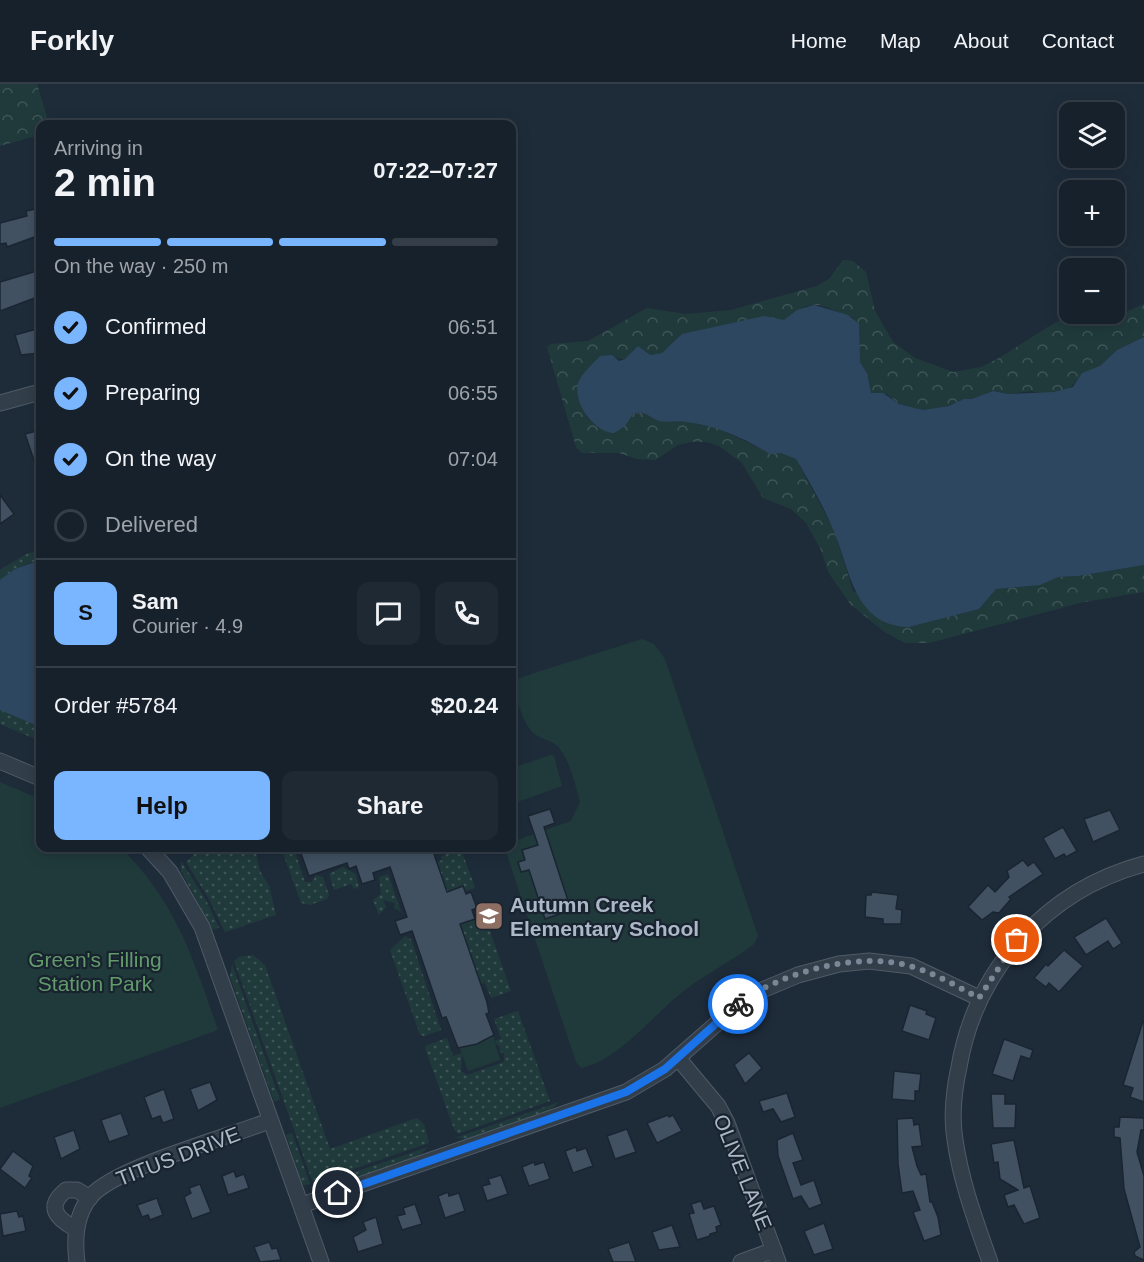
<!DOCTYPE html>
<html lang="en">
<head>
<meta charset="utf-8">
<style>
	body { margin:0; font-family:Arial,sans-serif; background:#1f2934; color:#f1f3f6; height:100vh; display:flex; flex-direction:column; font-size:22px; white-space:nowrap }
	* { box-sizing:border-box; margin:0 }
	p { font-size:20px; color:#9ea3a9 }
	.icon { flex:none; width:33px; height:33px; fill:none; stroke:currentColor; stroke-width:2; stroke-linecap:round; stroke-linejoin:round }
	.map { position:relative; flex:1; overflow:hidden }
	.panel { position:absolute; left:36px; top:36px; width:480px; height:732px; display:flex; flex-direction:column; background:#16212c; border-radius:12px; box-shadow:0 3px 15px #0003,0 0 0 2px #353e48 }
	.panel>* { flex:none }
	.controls { position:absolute; left:1059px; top:18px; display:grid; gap:12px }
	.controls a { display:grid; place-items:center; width:66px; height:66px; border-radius:12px; background:#16212c; box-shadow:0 3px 15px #0003,0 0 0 2px #353e48; font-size:30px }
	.pin { position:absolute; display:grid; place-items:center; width:51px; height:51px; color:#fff; margin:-26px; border:3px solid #fff; border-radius:50%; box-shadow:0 2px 6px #0007 }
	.courier { position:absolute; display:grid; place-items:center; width:60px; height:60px; margin:-30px; border:4px solid #1a73e8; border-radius:50%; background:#fff; color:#222; box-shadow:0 2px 8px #0007 }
	.head em { font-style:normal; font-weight:800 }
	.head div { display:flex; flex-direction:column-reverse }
	.head { display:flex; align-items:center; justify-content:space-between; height:102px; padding:0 18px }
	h1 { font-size:39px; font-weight:800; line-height:45px }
	.bar { display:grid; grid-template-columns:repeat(4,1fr); gap:9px 6px; align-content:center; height:72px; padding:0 18px }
	.bar i { height:8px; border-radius:4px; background:#353e48 }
	.bar .active { background:#7ab5ff }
	.bar p { grid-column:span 4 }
	.line { display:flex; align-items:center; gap:15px; padding:0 18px; border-top:2px solid #353e48 }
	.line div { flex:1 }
	.round { display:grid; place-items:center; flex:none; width:63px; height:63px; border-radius:12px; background:#1f2934 }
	ol { padding:0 18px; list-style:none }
	li { display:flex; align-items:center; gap:18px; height:66px }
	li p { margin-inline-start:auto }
	li .icon { padding:6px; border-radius:50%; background:#7ab5ff; color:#111; stroke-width:4 }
	li:last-child { color:#9ea3a9 }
	li i { width:33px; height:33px; border:3px solid #353e48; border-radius:50% }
	.action { display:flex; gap:12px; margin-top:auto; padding:12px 18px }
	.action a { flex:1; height:69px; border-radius:12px; background:#7ab5ff; color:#111; font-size:24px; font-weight:800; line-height:69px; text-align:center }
	.action a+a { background:#1f2934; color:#f1f3f6 }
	header { display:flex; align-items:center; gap:36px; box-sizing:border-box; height:84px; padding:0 30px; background:#16212c; border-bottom:2px solid #353e48 }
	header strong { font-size:28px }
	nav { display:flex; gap:33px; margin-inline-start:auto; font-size:21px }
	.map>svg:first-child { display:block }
</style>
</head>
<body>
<header>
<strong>Forkly</strong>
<nav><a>Home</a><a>Map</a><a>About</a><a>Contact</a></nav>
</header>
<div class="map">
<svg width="1144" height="1178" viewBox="0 0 1144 1178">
	<defs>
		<pattern id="grass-dots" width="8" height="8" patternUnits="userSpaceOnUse" patternTransform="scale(1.5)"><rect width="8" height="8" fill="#203a3b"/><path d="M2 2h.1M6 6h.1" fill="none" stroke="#3e5456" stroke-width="1.8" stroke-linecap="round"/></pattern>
		<pattern id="forest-crowns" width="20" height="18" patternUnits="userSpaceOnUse" patternTransform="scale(1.5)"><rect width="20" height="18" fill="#203a3b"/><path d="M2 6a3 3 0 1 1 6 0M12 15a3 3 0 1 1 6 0" fill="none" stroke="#3e5456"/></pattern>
	</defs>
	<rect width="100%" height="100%" fill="#1e2c3a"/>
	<!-- grass -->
	<g fill="url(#grass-dots)">
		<polygon points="40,465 40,475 15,485 0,496 0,486 26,470"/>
		<polygon points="0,626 40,643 40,657 0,640"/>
		<polygon points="207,764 255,764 260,787 269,802 276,831 225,848 209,815 186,778 195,769"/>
		<polygon points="281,764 294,764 305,798 312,798 316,791 323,793 329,811 327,815 310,821 301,819"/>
		<polygon points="459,766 462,767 475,804 465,807 463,802 447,808 437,778 442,776 441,772"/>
		<polygon points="181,777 206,816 219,844 213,846 181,787"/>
		<polygon points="343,783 356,790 359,803 354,805 351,800 334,806 329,790"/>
		<polygon points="388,790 401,828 394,824 395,819 383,816 386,823 379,831 373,816 381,810 379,793"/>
		<polygon points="483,827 511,907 491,914 485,899 480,900 460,840"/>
		<polygon points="405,852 411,855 441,946 424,952 420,951 390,866"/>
		<polygon points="253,871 265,881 330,1065 417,1034 424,1040 429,1059 313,1099 234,877 239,873"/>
		<polygon points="232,880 280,1016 274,1017 230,893"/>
		<polygon points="518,927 550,1017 458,1050 454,1045 425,964 427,961 447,954 453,972 462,969 461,987 467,991 501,979 504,977 504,969 500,968 500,963 494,957 501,955 494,935"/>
		<polygon points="559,1018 550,1026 470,1055 455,1054"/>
		<polygon points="292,1049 310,1100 304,1101 302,1099 286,1051"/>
		<polygon points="428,1063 418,1073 320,1107 316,1108 314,1102"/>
	</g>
	<!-- forest -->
	<g fill="url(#forest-crowns)">
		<polygon points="0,0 37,0 49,40 40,40 40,51 0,62"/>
		<polygon points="843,176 853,177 866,188 875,227 893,258 915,274 953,288 981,283 999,274 1056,238 1070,233 1107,236 1144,220 1144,253 1117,266 1100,282 1079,294 1069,305 1045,310 1032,307 1008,310 993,307 972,315 964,315 949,322 923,326 899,320 887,310 871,309 867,289 860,278 854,234 820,221 806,222 784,236 682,250 662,269 650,271 635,266 625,275 614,274 580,295 587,334 600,345 629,334 633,330 644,328 666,337 684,337 717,344 764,366 789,370 796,375 834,446 853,507 909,543 979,525 996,505 1031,502 1058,493 1078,492 1144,481 1144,508 1084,518 929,559 905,559 886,549 851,521 828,488 821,466 806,439 791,425 763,414 742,379 719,362 707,358 691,358 678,361 655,376 637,375 619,369 582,369 576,363 547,263 551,260 588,257 647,224 685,230 731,226 817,202 829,195"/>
	</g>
	<!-- park -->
	<g fill="#203a3b">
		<path d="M642,555L654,560L665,575L758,852L754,860C732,877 707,889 685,906C655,929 618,977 581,984L576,978L506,768L507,764H512V758L517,756L571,737L580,718C575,700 571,680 560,665C555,657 544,656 536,651C524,643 515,614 514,600L517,595L531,590Z"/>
		<polygon points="551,671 554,672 562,702 512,720 512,684"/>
		<path d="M0,698L40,715V764H121C176,818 193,874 218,946L0,1024Z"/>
		<polygon points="493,952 500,976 468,987 460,964 477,960"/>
	</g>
	<!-- water -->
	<g fill="#2e4761">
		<path d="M814,221L848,231L859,240L860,278L867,289L871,309H883L899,320L923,326L949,322L964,315H972L993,307L1008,310L1054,308L1073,303L1082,289L1100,282L1117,266L1144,253V481L1078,492L1058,493L1040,501L996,505L979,525L909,543C853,542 850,484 833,445C823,421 809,397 796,375L781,369L770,370C744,354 717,342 687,338C678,336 667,339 659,337C648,333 646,326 633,330L625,342L614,349C593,348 571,316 579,297C583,288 594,279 600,272L612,271L619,277L625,275L638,262L650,271L662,269L682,250L764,232L784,236L797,226Z"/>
		<polygon points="40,476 40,643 0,626 0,496 15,485"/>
	</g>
	<!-- building -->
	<g fill="#415162" stroke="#1a2531" stroke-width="1.5">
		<polygon points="40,124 40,151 7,163 6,159 0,160 0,139 27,132 26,127"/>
		<polygon points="40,186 40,212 0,227 0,198"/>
		<polygon points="40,244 40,269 21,271 15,251"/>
		<polygon points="40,346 40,385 37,385 25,350"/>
		<polygon points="0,411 14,430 0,440"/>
		<polygon points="550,725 555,739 544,743 571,826 545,835 529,786 521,788 518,778 525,776 522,766 538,761 528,732"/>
		<polygon points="1110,726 1120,746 1093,758 1084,735"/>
		<polygon points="1063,743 1077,767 1066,773 1064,770 1055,775 1043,754"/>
		<polygon points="299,764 432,764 447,808 463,802 466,810 471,808 477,824 472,826 475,835 460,840 487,918 489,929 486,930 494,951 477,960 458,964 446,933 442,934 412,847 400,851 395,837 407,833 390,783 373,789 375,796 362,800 356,782 349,785 347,779 309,792"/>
		<polygon points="1023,776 1028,782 1034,778 1043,790 1009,813 1011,815 999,829 993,828 982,836 968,823 988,801 995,808 1009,793 1007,787"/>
		<polygon points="872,808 898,811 896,825 902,826 901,840 883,840 883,835 865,833 866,811 871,811"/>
		<polygon points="1106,834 1122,859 1113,865 1108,857 1086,871 1074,853"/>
		<polygon points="1064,866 1083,882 1059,908 1049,899 1046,903 1034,894 1046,880 1048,882"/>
		<polygon points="910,921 927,927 926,930 936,934 929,956 902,947"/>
		<polygon points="1143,937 1144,937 1144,1018 1130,1013 1133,1004 1123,1001"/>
		<polygon points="1004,955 1033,966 1030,975 1021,972 1013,997 992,990"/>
		<polygon points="749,969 762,984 745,1000 734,981"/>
		<polygon points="894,987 921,990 919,1007 915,1007 915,1017 892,1015"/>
		<polygon points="210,998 217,1016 198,1027 190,1005"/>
		<polygon points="164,1005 174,1035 163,1039 160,1032 152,1035 144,1013"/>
		<polygon points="787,1009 795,1033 781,1038 773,1025 763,1028 759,1017"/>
		<polygon points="991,1010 1005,1010 1005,1020 1016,1020 1015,1044 993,1044"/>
		<polygon points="121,1029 129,1051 109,1058 101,1036"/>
		<polygon points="668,1031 669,1033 673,1031 682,1047 657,1059 647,1039"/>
		<polygon points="1120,1033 1144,1034 1144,1046 1141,1046 1137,1068 1144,1092 1144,1176 1135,1172 1134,1168 1140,1163 1124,1105 1120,1054 1114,1053 1114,1043 1119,1043"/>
		<polygon points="913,1034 914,1041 919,1040 922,1062 912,1063 917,1082 921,1091 926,1090 930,1118 932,1118 938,1133 941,1151 924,1157 913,1128 920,1126 913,1107 902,1109 898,1080 897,1035"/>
		<polygon points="627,1045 636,1068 615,1075 607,1052"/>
		<polygon points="74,1046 80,1065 61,1075 54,1053"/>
		<polygon points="793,1049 803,1076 793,1079 801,1101 814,1096 822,1120 809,1125 801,1112 793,1115 778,1072 777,1056"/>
		<polygon points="1014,1056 1024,1104 1030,1102 1040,1134 1024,1140 1014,1121 1008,1123 1004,1111 1018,1106 1000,1095 998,1078 994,1079 992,1066 991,1060"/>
		<polygon points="576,1063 577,1067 586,1064 593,1082 573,1089 565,1067"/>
		<polygon points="13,1067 33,1082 29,1092 32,1094 25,1104 0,1085"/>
		<polygon points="534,1078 535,1081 544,1078 550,1095 529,1102 522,1083"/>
		<polygon points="234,1087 236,1093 244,1090 249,1104 228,1111 222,1092"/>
		<polygon points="501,1091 508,1110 487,1117 482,1102 490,1100 488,1095"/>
		<polygon points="200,1100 211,1128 192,1135 184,1113 191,1109 189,1104"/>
		<polygon points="448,1108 449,1112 459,1109 465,1127 445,1134 438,1112"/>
		<polygon points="157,1114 163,1131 150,1136 148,1131 142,1133 137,1121"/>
		<polygon points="701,1117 704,1125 714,1122 721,1141 716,1143 717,1148 710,1150 710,1152 697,1156 689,1130 694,1129 691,1120"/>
		<polygon points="415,1120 422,1140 402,1146 397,1132 405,1130 403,1124"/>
		<polygon points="17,1127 19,1133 23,1132 26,1147 3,1152 0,1130"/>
		<polygon points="376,1133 383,1160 358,1168 353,1153 366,1146 363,1138"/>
		<polygon points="824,1139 833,1165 814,1171 804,1147"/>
		<polygon points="672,1141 680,1163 659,1166 652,1148"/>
		<polygon points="269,1158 272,1165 277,1164 281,1176 260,1178 254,1163"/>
		<polygon points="629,1158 636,1178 613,1178 608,1165"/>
	</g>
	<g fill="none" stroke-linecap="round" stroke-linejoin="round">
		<!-- minor casing -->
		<g stroke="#505b68" stroke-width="17">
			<g id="minor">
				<polyline points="0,319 40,308"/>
				<polyline points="0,677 40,694"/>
				<polyline points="148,764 170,788 202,843 321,1178"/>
				<polyline points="678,974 718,1022 727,1039 778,1178"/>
				<polyline points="302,1121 626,1008 665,985 748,912 798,891 839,880 869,877 911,882 979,914"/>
				<path d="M76,1145C57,1135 45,1123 66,1106H77L90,1114"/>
				<path d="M77,1178C74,1155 75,1131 91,1112C117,1083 228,1053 269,1037"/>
				<polyline points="741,1178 774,1166"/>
				<path d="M990,1178C976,1138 961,1098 955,1056C951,1032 954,1006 959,983C976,884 1047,806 1144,780"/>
			</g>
		</g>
		<!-- minor -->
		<use href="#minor" stroke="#323e4a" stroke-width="15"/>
	</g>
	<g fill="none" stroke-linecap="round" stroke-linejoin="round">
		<!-- done -->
		<path stroke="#7a8796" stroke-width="6" stroke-dasharray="0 10.8" d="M738,920C781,888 861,866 913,883C937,890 958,903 979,914L1017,856"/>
		<!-- route -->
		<polyline stroke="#1a73e8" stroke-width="8" points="338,1109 626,1008 665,985 738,920"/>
	</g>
	<!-- icons -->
	<defs>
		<g id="school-square" transform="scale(1.5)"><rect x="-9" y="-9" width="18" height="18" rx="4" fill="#8d6e63" stroke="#18232f"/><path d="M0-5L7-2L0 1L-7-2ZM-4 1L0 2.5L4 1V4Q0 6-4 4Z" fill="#fff"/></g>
	</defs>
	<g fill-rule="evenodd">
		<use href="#school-square" x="489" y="832"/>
	</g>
	<g text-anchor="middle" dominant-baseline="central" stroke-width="4.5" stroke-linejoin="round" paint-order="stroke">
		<!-- poi labels -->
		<g font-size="21" font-weight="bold" fill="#acb8c7" stroke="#18232f" text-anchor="start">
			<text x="510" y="820">Autumn Creek<tspan x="510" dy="24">Elementary School</tspan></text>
		</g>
		<!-- park labels -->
		<g font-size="21" fill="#629a6b" stroke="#18232f">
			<text x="95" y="875">Green's Filling<tspan x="95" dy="24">Station Park</tspan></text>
		</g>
		<!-- street labels -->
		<g font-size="21" fill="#acb8c7" stroke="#18232f">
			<text transform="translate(178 1072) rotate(-21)">TITUS DRIVE</text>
			<text transform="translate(743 1088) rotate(68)">OLIVE LANE</text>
		</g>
	</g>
</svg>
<div class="controls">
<a><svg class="icon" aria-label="layers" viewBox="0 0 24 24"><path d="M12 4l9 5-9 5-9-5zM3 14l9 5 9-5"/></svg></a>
<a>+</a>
<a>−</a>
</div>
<div class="pin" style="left:1017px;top:856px;background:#ea580c"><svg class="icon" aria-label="bag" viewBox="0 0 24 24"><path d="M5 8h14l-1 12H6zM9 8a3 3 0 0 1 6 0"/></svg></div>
<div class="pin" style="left:338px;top:1109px;background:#1f2937"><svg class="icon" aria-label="home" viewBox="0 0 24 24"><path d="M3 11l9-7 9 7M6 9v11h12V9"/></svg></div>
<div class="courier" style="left:738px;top:920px"><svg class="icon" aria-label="bike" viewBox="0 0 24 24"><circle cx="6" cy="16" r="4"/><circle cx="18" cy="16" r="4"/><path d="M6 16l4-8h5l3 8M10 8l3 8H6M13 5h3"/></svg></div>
<section class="panel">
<div class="head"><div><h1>2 min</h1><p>Arriving in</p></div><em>07:22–07:27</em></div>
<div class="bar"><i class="active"></i><i class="active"></i><i class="active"></i><i></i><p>On the way · 250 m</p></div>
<ol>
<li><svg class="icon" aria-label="check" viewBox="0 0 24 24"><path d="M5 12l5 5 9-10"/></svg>Confirmed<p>06:51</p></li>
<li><svg class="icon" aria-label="check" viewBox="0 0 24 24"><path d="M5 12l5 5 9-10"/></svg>Preparing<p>06:55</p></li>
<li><svg class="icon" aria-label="check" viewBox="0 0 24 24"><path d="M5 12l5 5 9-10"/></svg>On the way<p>07:04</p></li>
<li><i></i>Delivered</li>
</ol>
<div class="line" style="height:108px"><b class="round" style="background:#7ab5ff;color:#111">S</b><div><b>Sam</b><p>Courier · 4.9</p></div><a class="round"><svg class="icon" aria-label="chat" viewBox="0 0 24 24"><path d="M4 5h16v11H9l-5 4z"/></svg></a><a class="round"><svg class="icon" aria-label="phone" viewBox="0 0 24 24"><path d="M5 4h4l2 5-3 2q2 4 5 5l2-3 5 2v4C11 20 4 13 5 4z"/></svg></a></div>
<div class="line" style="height:78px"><div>Order #5784</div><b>$20.24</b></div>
<div class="action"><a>Help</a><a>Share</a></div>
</section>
</div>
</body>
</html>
